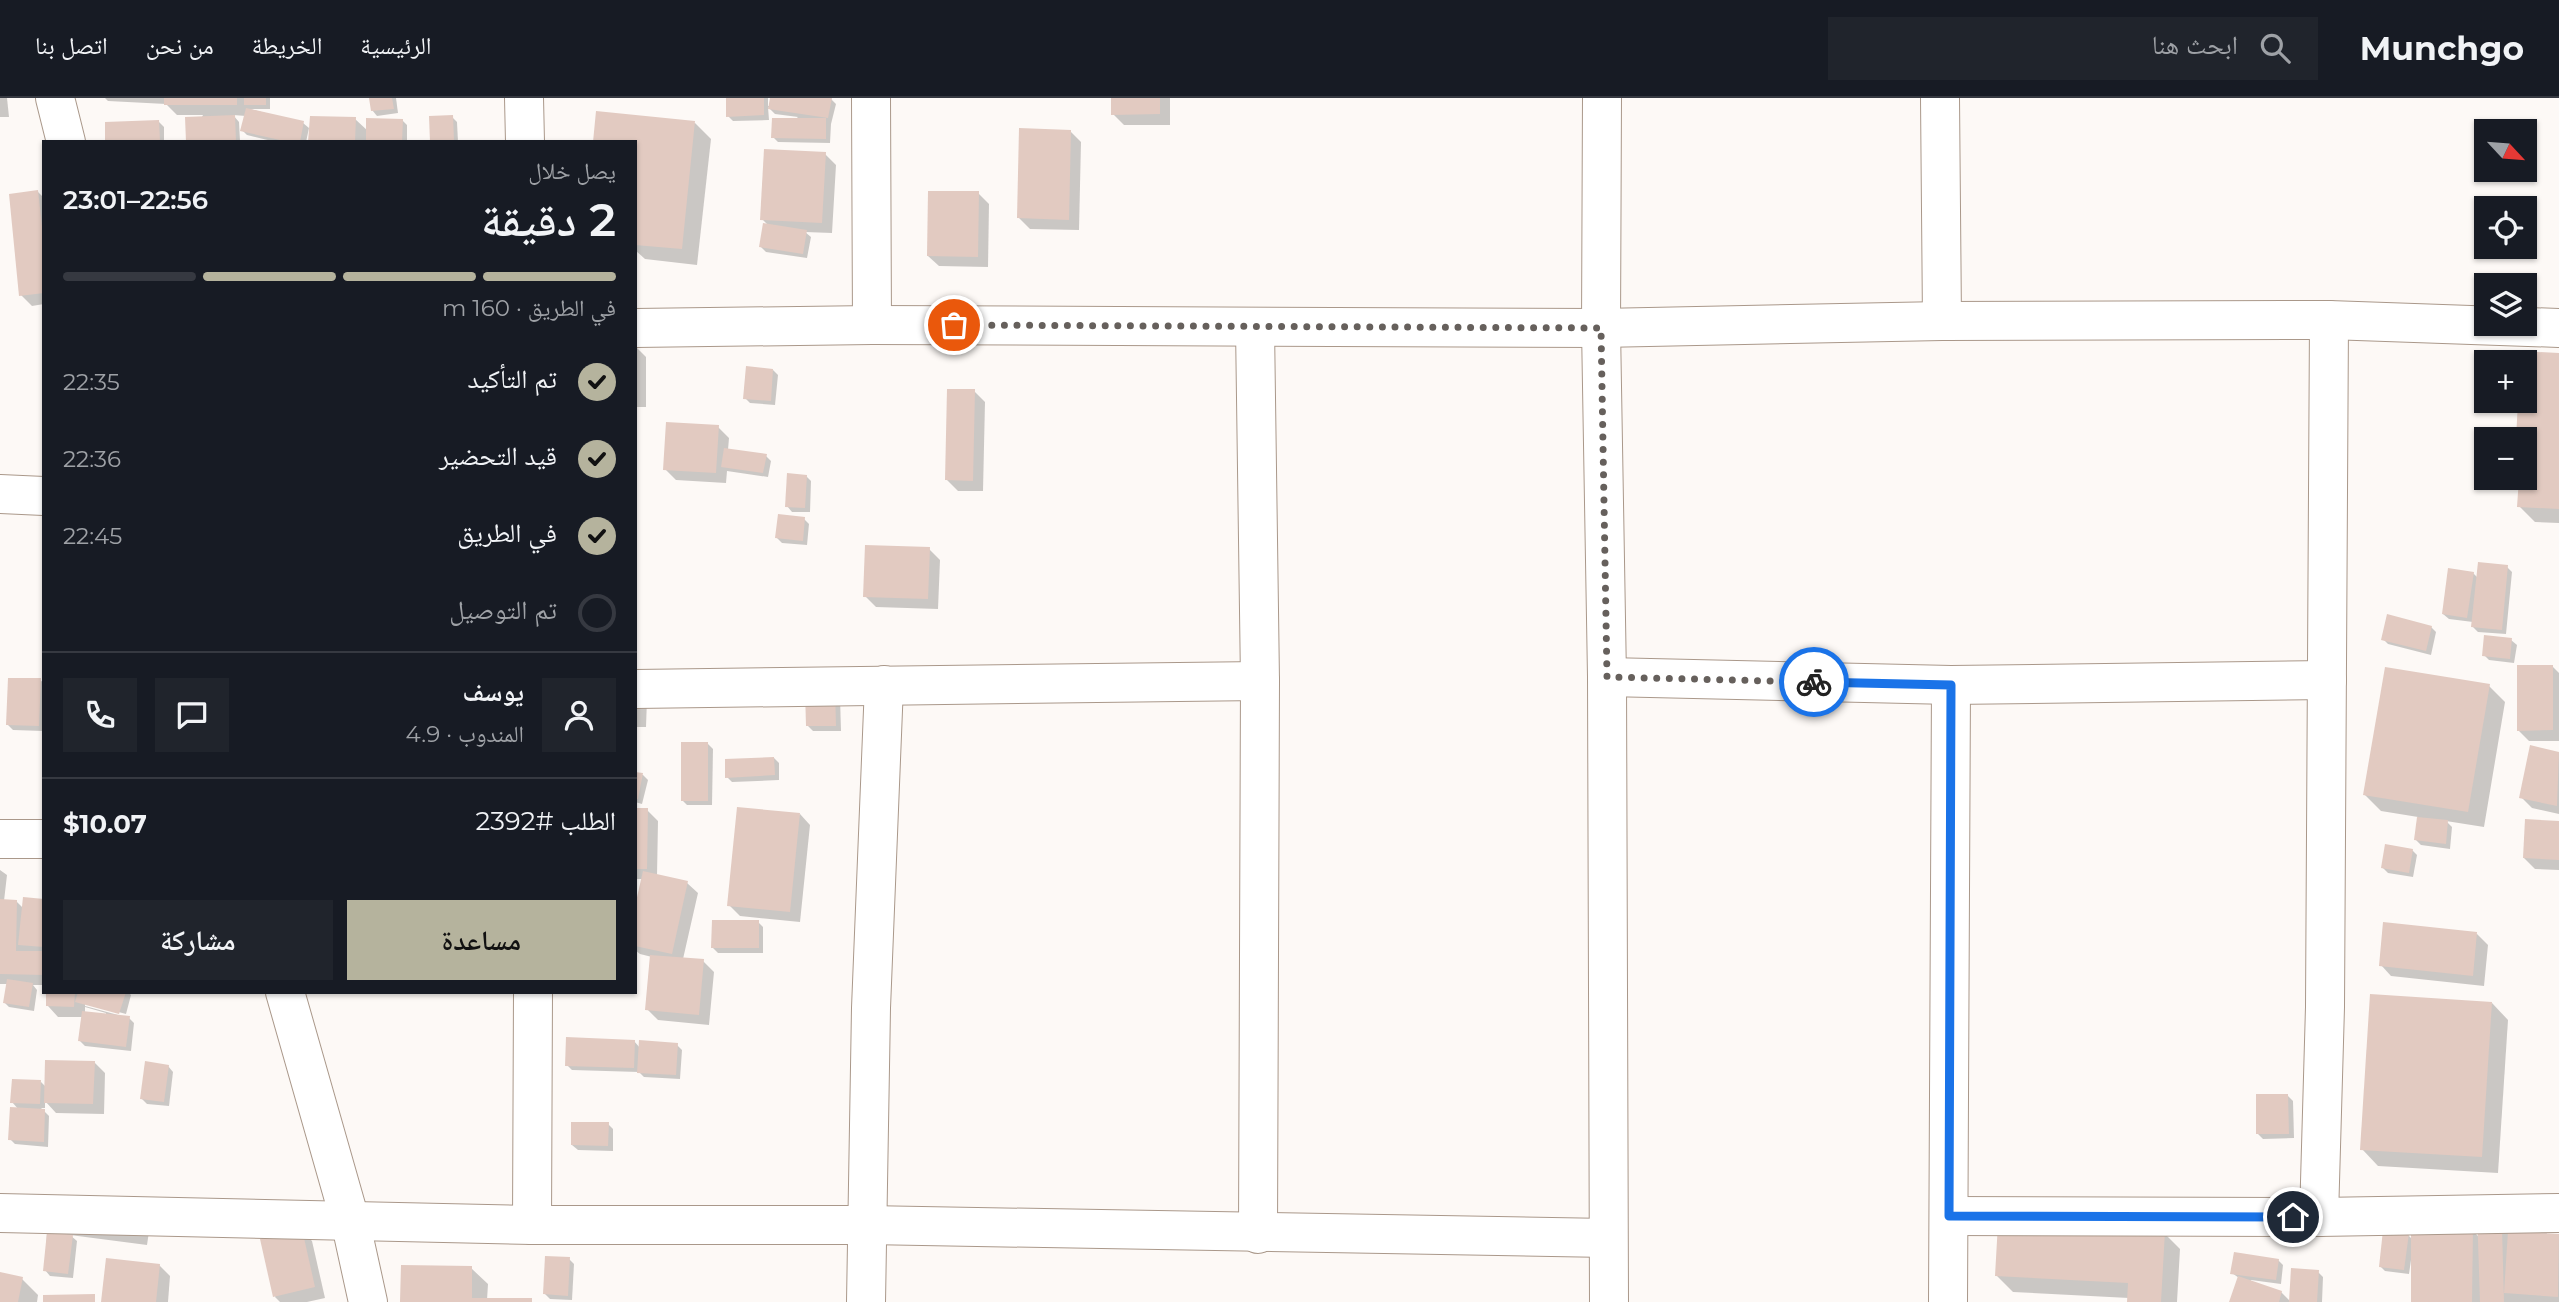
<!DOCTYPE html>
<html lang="ar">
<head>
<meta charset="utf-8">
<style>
	body { margin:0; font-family:Montserrat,"Noto Naskh Arabic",sans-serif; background:#20242c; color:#f1f3f6; direction:rtl; height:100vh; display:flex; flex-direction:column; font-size:26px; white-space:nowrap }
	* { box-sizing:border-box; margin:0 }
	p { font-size:23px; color:#9ea1a6 }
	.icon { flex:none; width:38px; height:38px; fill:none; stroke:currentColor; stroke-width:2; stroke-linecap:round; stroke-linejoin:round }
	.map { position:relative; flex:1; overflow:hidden; direction:ltr }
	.drawer { position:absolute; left:42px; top:42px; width:595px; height:854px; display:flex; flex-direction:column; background:#171b24; border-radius:0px; box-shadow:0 2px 5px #0004; direction:rtl }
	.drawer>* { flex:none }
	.needle { width:46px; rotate:116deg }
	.fabs { position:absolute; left:2474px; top:21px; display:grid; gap:14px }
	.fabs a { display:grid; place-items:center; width:63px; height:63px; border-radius:0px; background:#171b24; box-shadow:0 2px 5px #0004; font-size:35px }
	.pin { position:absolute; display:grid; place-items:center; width:60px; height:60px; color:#fff; margin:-30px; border:4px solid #fff; border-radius:50%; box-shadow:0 2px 7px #0007 }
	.courier { position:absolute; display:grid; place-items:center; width:70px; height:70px; margin:-35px; border:5px solid #1a73e8; border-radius:50%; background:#fff; color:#222; box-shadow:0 2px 9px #0007 }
	.head em { font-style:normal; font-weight:600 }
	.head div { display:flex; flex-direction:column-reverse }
	.head { display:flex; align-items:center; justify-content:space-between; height:119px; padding:0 21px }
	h1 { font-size:46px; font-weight:600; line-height:52px }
	.bar { display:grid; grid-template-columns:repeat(4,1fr); gap:10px 7px; align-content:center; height:84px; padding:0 21px }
	.bar i { height:9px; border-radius:5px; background:#363941 }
	.bar .current { background:#b5b39d }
	.bar p { grid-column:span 4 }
	.line { display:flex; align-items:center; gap:18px; padding:0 21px; border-top:2px solid #363941 }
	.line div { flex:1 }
	.round { display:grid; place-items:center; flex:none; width:74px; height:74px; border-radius:0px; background:#20242c }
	ol { padding:0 21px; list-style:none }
	li { display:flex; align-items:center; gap:21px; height:77px }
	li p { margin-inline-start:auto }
	li .icon { padding:7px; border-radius:50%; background:#b5b39d; color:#111; stroke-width:4 }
	li:last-child { color:#9ea1a6 }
	li i { width:38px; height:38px; border:4px solid #363941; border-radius:50% }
	.cta { display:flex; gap:14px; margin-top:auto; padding:14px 21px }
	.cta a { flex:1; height:80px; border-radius:0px; background:#b5b39d; color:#111; font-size:28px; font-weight:600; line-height:80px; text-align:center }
	.cta a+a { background:#20242c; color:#f1f3f6 }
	header { display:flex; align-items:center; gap:42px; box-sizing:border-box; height:98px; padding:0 35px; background:#171b24; border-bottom:2px solid #363941 }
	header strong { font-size:33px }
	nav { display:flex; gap:38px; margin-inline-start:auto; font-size:24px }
	.search { width:490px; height:63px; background:#20242c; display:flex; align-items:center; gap:18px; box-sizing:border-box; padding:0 24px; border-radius:0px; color:#9ea1a6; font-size:26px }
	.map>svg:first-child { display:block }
</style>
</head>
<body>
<header>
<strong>Munchgo</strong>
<div class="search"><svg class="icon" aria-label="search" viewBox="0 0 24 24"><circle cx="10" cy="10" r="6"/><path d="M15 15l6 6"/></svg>ابحث هنا</div>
<nav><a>الرئيسية</a><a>الخريطة</a><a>من نحن</a><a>اتصل بنا</a></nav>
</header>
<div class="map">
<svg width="2559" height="1204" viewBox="0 0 2559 1204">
	<rect width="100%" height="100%" fill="#fdf9f6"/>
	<!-- shadow -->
	<g fill="#0003" fill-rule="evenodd">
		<polygon points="0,0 7,0 9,19 0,19"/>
		<polygon points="105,0 270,0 270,11 250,11 303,25 309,30 306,44 276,44 247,37 242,32 246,18 233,17 239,24 240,43 249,44 188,44 203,17 177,17 166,6 108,3"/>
		<polygon points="371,0 396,0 398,15 377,18 372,12"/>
		<polygon points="728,0 768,0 768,8 770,8 772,0 831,1 836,6 831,26 830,45 778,44 773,39 798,19 775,16 768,9 769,22 733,23 728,18"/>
		<polygon points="1113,0 1170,0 1170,27 1124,27 1113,16"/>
		<polygon points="452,19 457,24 458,44 432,44"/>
		<polygon points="355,21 368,33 402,22 407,27 407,44 310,44"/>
		<polygon points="159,24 164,29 164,44 107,44"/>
		<polygon points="695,25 711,41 697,167 645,161 635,152 635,44"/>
		<polygon points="1070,33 1081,44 1079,132 1030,131 1019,120"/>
		<polygon points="825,56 836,67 832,135 805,134 811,139 807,160 766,154 761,149 769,128 762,121"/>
		<polygon points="38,94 44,100 44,206 32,208 21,197"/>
		<polygon points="978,95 989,106 988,169 939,168 928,158"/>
		<polygon points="635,248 646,259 646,309 635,309"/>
		<polygon points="2522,255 2559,256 2559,425 2535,424 2519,408 2520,380 2525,380 2525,341 2518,341 2520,303 2525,303 2525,264 2522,264"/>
		<polygon points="773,272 778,277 775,307 750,305 745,300"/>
		<polygon points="974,293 985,304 983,393 958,393 947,382"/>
		<polygon points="718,329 729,340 728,352 766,358 771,363 768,379 727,373 726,385 676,382 665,371"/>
		<polygon points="806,378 811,383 810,414 792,414 787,408"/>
		<polygon points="804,421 809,426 807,447 782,445 777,440"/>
		<polygon points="929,451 940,462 938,511 876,509 865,498"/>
		<polygon points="2507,469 2512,474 2506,536 2478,534 2473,529 2473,524 2449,521 2443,516 2473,475 2478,480"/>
		<polygon points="2431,529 2436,534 2431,557 2388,546 2383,541"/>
		<polygon points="2511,542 2517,547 2514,565 2489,562 2484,557"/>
		<polygon points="2553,569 2559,575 2559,643 2529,643 2518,632"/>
		<polygon points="40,582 44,585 43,633 13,632 8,627"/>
		<polygon points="2489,588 2505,604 2484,729 2446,723 2452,729 2450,751 2421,747 2416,742 2418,719 2381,713 2365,697"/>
		<polygon points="635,596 647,601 646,629 635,629"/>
		<polygon points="840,599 841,633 813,633 808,628"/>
		<polygon points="708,646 713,651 712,707 687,707 682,702"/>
		<polygon points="2531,650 2559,655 2559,716 2532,710 2521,699"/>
		<polygon points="774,660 779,665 779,682 732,684 727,679"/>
		<polygon points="635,675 643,677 648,682 642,706 635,704"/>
		<polygon points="635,712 647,712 658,723 657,778 687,785 698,795 683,861 703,863 714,874 709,927 658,922 647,911 652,859 640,856 635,852 635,817 643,781 635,781"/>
		<polygon points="800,716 810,727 800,824 740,818 729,807"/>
		<polygon points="2559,725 2559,772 2535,771 2524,760"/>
		<polygon points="2412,752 2417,757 2413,779 2388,775 2383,770"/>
		<polygon points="0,772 7,777 4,803 16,803 24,811 44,802 44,887 33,887 37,892 34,913 9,909 4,904 8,886 0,886"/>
		<polygon points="758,824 763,829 763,855 718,855 713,850"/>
		<polygon points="2477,836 2488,847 2484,888 2391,878 2381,867"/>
		<path d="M48,894H128L131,897L126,916L85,905V908L129,920L134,925L131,953L85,948L80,943L83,919H58L48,908ZM85,909L106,915V917L85,915Z"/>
		<polygon points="2492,905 2508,922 2498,1075 2378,1068 2362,1051"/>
		<polygon points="634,943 640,950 677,947 682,952 680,981 644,979 639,974 572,972 567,967"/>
		<polygon points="94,964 105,975 104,1016 56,1015 45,1003 45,1010 41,1010 49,1018 48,1049 15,1046 10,1041 19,1012 12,1004 41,984 46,989"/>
		<polygon points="168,968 173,974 169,1008 147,1006 142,1001"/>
		<polygon points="2288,998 2293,1003 2294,1040 2263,1041 2258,1036"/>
		<polygon points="608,1026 613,1031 613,1053 578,1052 572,1047"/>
		<polygon points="2546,1122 2547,1137 2559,1138 2559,1204 2413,1204 2413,1162 2411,1162 2409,1176 2385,1173 2380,1168 2408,1137 2413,1142 2472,1132 2480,1140"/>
		<polygon points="150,1127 147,1147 70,1137 77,1143 73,1180 50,1178 45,1172 47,1134"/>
		<polygon points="301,1133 312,1143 325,1200 307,1204 280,1204 275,1199"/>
		<polygon points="2164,1135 2180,1151 2177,1204 2129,1204 2129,1200 2013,1194 1997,1178"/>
		<polygon points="569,1161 574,1166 572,1202 550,1201 545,1196"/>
		<polygon points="2278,1162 2283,1167 2281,1186 2251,1182 2250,1184 2281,1194 2291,1204 2318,1174 2323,1179 2322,1204 2231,1204 2239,1180 2232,1175"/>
		<polygon points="159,1167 170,1178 168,1204 103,1204"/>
		<polygon points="471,1170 488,1186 487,1202 533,1204 402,1204"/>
		<polygon points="0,1176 22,1181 38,1197 37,1204 0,1204"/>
	</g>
	<!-- building -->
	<g fill="#e2cac1">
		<rect x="164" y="0" width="73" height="7"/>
		<rect x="244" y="0" width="22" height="7"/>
		<polygon points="369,0 392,0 394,11 371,13"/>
		<polygon points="726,0 764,0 764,17 726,19"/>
		<polygon points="770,0 832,0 828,20 768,11"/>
		<polygon points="1111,0 1160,0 1160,16 1111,17"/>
		<polygon points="246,10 304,23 300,44 289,44 240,33"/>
		<polygon points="596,13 695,23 682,151 635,147 635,44 593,44"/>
		<polygon points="235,17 236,44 186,44 185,19"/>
		<polygon points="453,17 454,44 430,44 429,18"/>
		<polygon points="310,18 356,19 355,44 308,44"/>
		<polygon points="366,20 403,21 402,44 366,44"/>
		<polygon points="772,20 826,20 826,41 771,40"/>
		<polygon points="159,22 160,44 105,44 105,24"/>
		<polygon points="1019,30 1071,32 1069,122 1017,120"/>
		<polygon points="764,51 826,54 822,125 760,122"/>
		<polygon points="38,92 44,146 44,195 19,198 9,96"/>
		<polygon points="928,93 979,93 978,159 927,158"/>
		<polygon points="763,125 807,132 803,156 759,149"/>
		<polygon points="2520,253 2559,255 2559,411 2517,409 2519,380 2525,380 2525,341 2516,341 2518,303 2525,303 2525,264 2520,264"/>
		<polygon points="746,268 773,271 771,303 743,301"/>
		<polygon points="947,291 975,291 973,383 945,382"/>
		<polygon points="666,324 719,327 716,375 663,372"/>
		<polygon points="724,350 767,356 763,375 721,369"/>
		<polygon points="787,375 807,377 805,410 785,409"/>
		<polygon points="778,416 805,419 803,443 775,440"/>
		<polygon points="865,447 930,449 928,501 863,499"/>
		<polygon points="2478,464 2508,467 2502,532 2471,529"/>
		<polygon points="2448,470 2474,474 2467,520 2442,516"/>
		<polygon points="2387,516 2432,528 2426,553 2381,542"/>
		<polygon points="2484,537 2512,540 2510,561 2482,558"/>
		<polygon points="2517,567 2553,567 2553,632 2517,633"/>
		<polygon points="2385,569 2490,586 2468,714 2363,697"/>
		<polygon points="8,580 41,580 39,628 6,627"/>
		<polygon points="835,592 836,628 806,628 805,593"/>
		<rect x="681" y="644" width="27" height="59"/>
		<polygon points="2530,647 2559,654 2557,708 2519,700"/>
		<polygon points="774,659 775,677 725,680 725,661"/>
		<polygon points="635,674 643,675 638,701 635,701"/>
		<polygon points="737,709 800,715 790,814 727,808"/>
		<polygon points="635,710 648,710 647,771 635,771"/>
		<polygon points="2417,719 2448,722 2446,746 2414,742"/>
		<polygon points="2525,721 2559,723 2559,762 2523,760"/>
		<polygon points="2385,746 2413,751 2409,775 2381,770"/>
		<polygon points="643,773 688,783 672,856 635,848 635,808"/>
		<polygon points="23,799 44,801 44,849 18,847"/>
		<polygon points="0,801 17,802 16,853 44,853 44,877 0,876"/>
		<polygon points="712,822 759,822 759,850 711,850"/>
		<polygon points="2383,824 2477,834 2473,878 2379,868"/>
		<polygon points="650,857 704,861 699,917 645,912"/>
		<polygon points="7,881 33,885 29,909 3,905"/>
		<polygon points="46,894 75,894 74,909 46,908"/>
		<polygon points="78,894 126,894 119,916 75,904"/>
		<polygon points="2370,896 2492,904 2482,1059 2360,1052"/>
		<polygon points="82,913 130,918 126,949 78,943"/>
		<polygon points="566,939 635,942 634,970 565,968"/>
		<polygon points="639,942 678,945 676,977 637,975"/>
		<polygon points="45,962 95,963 93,1006 44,1005"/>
		<polygon points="145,963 169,967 164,1004 140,1001"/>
		<polygon points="12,981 41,982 40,1006 10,1005"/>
		<polygon points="2256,996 2288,996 2289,1036 2256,1036"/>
		<polygon points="10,1009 45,1011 44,1044 8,1042"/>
		<polygon points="571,1024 609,1024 608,1048 571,1047"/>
		<polygon points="2477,1112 2502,1130 2504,1204 2480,1204"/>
		<polygon points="1998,1125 2165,1133 2161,1204 2127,1204 2128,1185 1995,1178"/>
		<polygon points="2411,1130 2473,1130 2472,1204 2411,1204"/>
		<polygon points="302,1131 315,1189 273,1199 260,1141"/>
		<polygon points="2383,1132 2409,1135 2404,1172 2379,1169"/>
		<polygon points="2508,1133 2559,1136 2558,1199 2504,1195"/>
		<polygon points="47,1134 73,1137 68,1176 43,1173"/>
		<polygon points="2234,1154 2279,1161 2276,1182 2230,1176"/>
		<polygon points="545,1158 570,1159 568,1198 543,1196"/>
		<polygon points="106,1160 160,1166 156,1204 101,1204"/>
		<polygon points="401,1167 472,1168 472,1200 532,1200 532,1204 400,1204"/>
		<polygon points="2291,1170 2319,1172 2317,1204 2289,1204"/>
		<polygon points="0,1174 23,1179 18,1204 0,1204"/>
		<polygon points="2238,1178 2282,1193 2279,1204 2229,1204"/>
		<polygon points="95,1196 95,1204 43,1204 43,1197"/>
	</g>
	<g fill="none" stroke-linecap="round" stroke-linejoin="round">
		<!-- minor casing -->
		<g stroke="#aa988a" stroke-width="40">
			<g id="minor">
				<polyline points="55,0 66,44"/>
				<polyline points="524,0 525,44"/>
				<polyline points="871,0 872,227"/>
				<polyline points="1602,0 1601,230 1607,579 1609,1204"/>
				<polyline points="1940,0 1942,223"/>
				<polyline points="1255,229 1260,583 1258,1136"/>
				<polyline points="635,230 872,227 1601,230 1942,223 2329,222 2559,230"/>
				<polyline points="0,396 44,398"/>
				<polyline points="1607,579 1951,587 2327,582"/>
				<polyline points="635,591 1260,583"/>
				<polyline points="0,741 44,741"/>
				<polyline points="285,894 350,1122 368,1204"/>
				<polyline points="0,1115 532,1127 867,1127 1608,1140"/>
				<polyline points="1949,1118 2319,1119 2559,1115"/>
				<polyline points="2319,1119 2325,909 2329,222"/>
				<polyline points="532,1127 533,894"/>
				<polyline points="866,1204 871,910 884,587"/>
				<polyline points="1948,1204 1951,587"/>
			</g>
		</g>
		<!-- minor -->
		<use href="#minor" stroke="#fff" stroke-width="38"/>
	</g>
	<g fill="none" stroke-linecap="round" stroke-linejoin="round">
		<!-- done -->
		<polyline stroke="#66605c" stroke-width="7" stroke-dasharray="0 12.6" points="954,227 1601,230 1607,579 1814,584"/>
		<!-- route -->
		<polyline stroke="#1a73e8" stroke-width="9" points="1814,584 1951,587 1949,1118 2293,1119"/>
	</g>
</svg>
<div class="fabs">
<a><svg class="needle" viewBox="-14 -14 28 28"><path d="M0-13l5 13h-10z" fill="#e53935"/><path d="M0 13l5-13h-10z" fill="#9ea1a6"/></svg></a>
<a><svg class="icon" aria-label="locate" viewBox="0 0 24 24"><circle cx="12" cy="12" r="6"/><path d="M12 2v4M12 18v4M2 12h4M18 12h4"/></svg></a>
<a><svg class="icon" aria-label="layers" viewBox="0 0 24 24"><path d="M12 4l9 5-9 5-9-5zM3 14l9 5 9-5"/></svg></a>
<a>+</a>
<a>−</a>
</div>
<div class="pin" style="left:954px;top:227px;background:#ea580c"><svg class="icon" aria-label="bag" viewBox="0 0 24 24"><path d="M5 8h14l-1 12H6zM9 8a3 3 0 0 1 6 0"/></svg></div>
<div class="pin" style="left:2293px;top:1119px;background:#1f2937"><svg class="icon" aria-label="home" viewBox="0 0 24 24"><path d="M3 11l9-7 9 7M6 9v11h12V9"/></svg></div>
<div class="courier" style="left:1814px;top:584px"><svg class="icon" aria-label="bike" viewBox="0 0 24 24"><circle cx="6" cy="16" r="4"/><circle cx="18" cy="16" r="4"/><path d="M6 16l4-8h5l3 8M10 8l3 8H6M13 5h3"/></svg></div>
<section class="drawer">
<div class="head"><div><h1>2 دقيقة</h1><p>يصل خلال</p></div><em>22:56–23:01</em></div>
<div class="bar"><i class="current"></i><i class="current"></i><i class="current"></i><i></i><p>في الطريق · 160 m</p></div>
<ol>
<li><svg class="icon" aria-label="check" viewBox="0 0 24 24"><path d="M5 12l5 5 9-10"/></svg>تم التأكيد<p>22:35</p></li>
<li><svg class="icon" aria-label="check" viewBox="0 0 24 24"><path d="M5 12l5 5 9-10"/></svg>قيد التحضير<p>22:36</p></li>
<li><svg class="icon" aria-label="check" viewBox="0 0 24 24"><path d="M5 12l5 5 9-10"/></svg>في الطريق<p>22:45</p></li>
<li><i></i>تم التوصيل</li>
</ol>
<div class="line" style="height:126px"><a class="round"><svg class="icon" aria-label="person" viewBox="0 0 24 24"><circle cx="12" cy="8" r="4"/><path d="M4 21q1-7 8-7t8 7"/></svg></a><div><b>يوسف</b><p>المندوب · 4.9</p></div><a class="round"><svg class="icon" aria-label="chat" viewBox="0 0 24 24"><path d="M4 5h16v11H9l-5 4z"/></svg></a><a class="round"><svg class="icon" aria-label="phone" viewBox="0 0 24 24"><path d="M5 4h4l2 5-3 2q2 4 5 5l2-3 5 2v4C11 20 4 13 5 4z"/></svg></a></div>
<div class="line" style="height:91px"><div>الطلب #2392</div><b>$10.07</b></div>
<div class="cta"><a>مساعدة</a><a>مشاركة</a></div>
</section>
</div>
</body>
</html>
